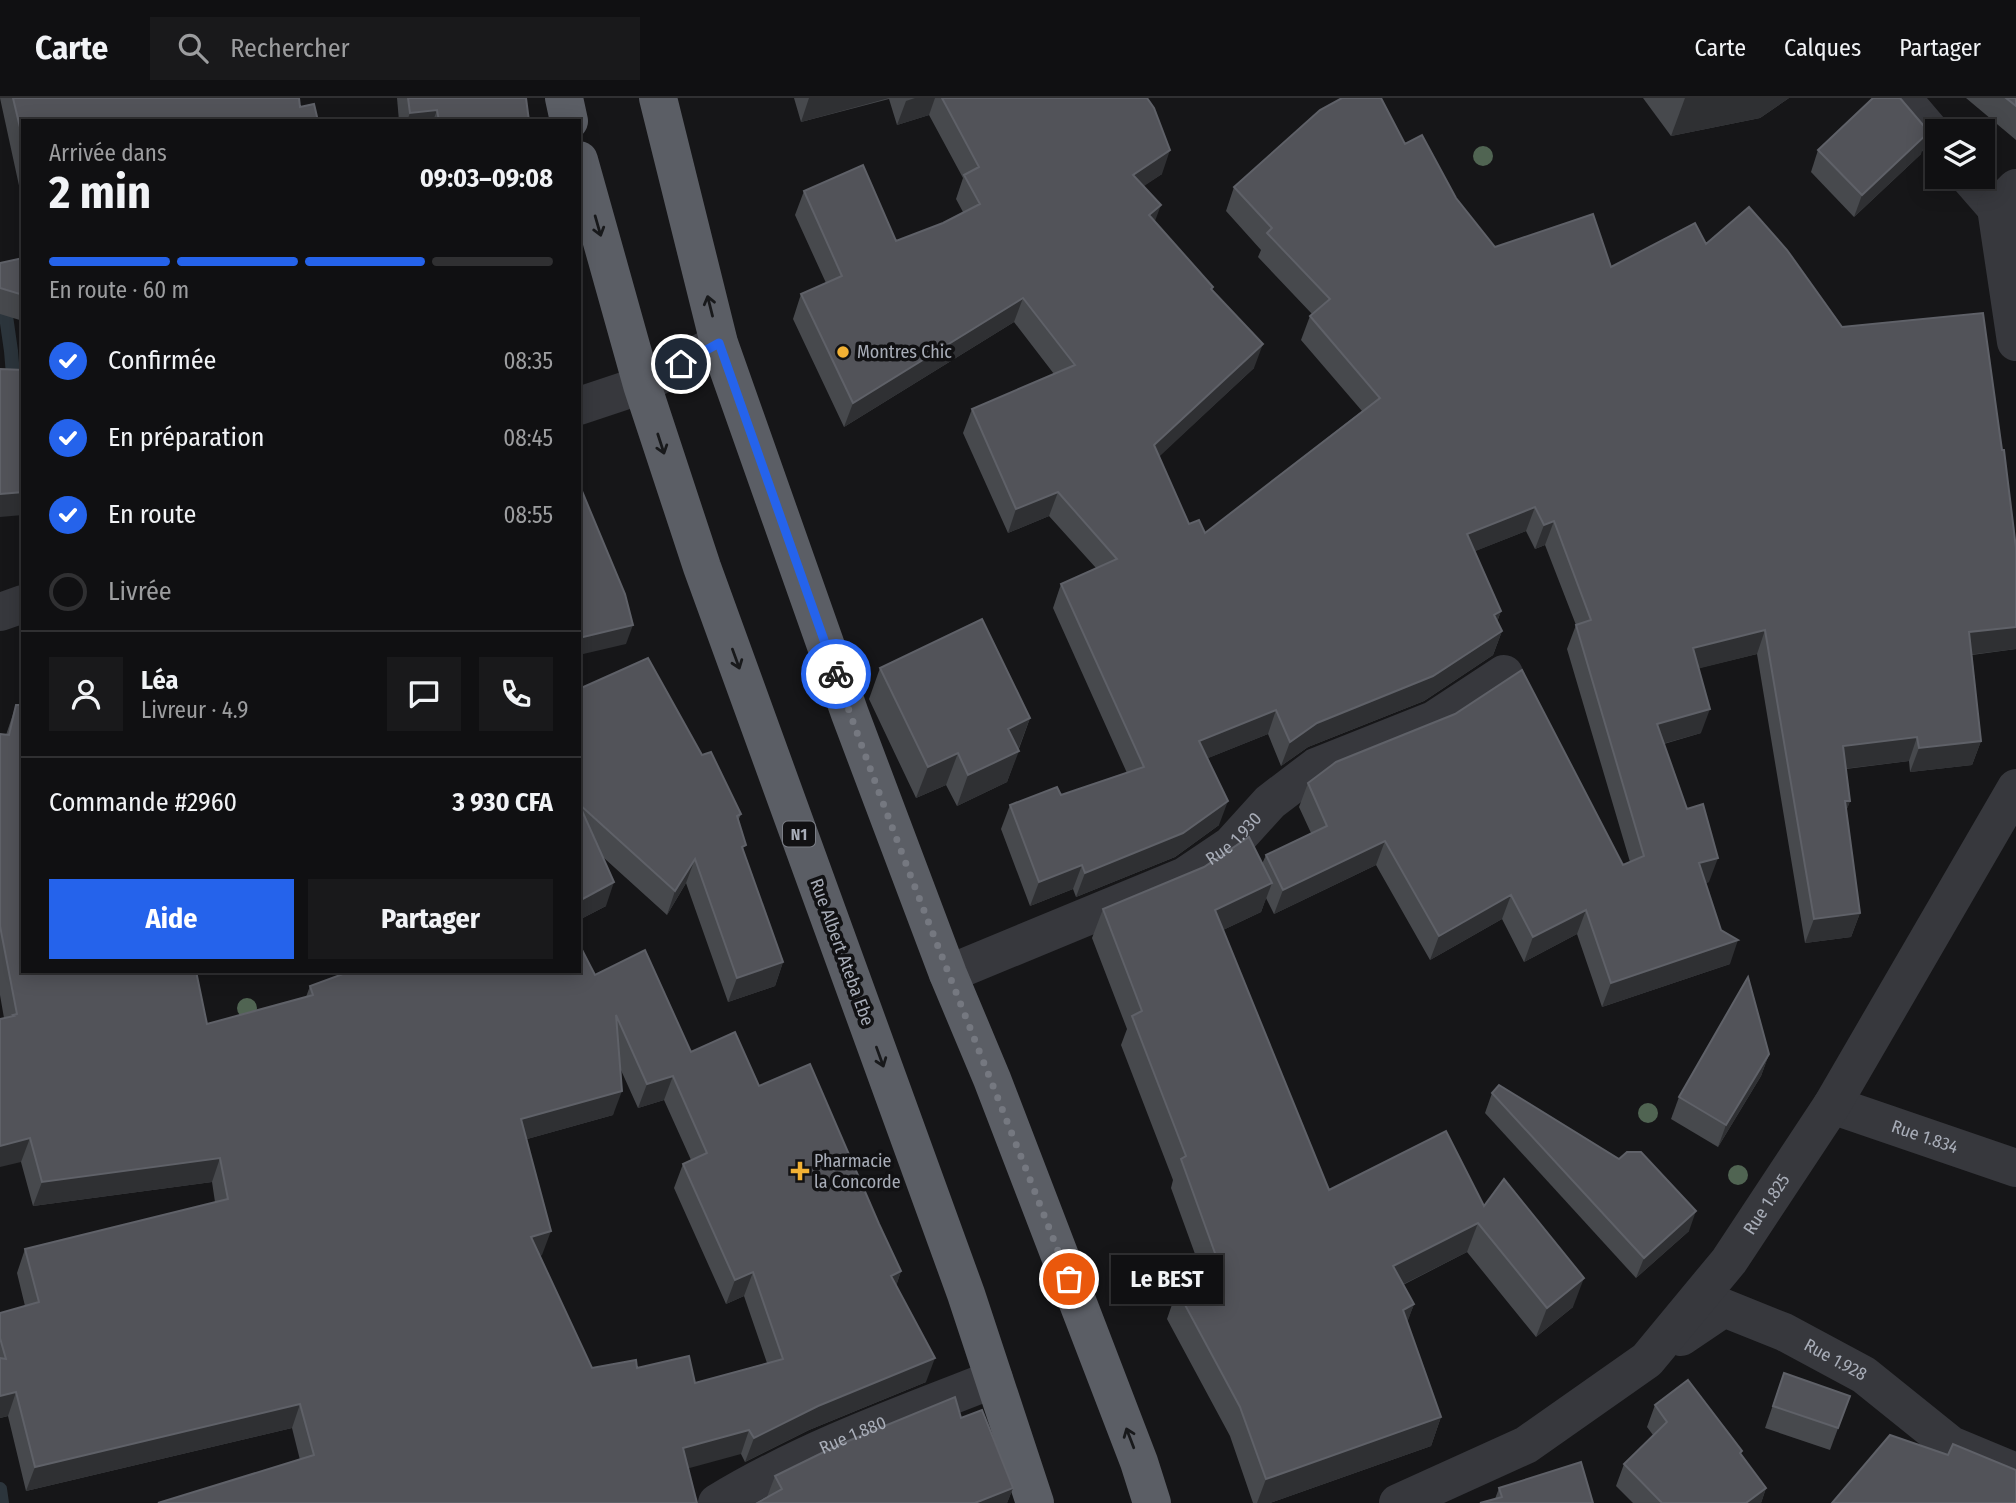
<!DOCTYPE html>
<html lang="fr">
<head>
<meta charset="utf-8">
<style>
	body { margin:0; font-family:"Fira Sans Condensed",sans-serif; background:#19191b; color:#f1f3f6; height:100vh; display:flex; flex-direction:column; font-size:26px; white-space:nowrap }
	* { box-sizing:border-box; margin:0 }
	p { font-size:23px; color:#9c9d9f }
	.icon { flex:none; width:38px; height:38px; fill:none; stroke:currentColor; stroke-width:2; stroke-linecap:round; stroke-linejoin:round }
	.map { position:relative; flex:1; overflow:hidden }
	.details { position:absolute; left:21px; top:21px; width:560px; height:854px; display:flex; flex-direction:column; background:#101012; border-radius:0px; box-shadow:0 4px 18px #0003,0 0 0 2px #303032 }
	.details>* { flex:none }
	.controls { position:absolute; left:1925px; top:21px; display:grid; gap:14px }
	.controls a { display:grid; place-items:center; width:70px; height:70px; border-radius:0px; background:#101012; box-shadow:0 4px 18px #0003,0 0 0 2px #303032; font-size:35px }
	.pin { position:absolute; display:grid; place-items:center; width:60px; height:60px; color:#fff; margin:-30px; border:4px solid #fff; border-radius:50%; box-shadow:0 2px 7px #0007 }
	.courier { position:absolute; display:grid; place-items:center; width:70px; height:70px; margin:-35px; border:5px solid #2563eb; border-radius:50%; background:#fff; color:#222; box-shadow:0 2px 9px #0007 }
	.bubble { position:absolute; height:49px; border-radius:0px; background:#101012; box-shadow:0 4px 18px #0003,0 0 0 2px #303032; font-size:23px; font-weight:700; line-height:49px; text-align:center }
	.head em { font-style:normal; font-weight:700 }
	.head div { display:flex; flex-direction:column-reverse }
	.head { display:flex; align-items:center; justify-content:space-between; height:119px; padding:0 28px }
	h1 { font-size:46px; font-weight:700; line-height:52px }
	.bar { display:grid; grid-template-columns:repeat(4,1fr); gap:10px 7px; align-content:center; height:84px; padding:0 28px }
	.bar i { height:9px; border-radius:5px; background:#303032 }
	.bar .on { background:#2563eb }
	.bar p { grid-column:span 4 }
	.line { display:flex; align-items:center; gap:18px; padding:0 28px; border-top:2px solid #303032 }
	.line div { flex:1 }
	.round { display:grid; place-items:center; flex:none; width:74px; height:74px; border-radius:0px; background:#19191b }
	ol { padding:0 28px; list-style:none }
	li { display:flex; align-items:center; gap:21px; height:77px }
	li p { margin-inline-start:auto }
	li .icon { padding:7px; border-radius:50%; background:#2563eb; color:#fff; stroke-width:4 }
	li:last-child { color:#9c9d9f }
	li i { width:38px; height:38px; border:4px solid #303032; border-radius:50% }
	.cta { display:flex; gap:14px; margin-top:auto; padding:14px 28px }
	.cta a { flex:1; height:80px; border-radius:0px; background:#2563eb; color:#fff; font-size:28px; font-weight:700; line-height:80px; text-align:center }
	.cta a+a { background:#19191b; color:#f1f3f6 }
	header { display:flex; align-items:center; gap:42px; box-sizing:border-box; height:98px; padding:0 35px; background:#101012; border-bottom:2px solid #303032 }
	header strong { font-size:33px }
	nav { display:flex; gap:38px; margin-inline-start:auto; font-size:24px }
	.search { width:490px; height:63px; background:#19191b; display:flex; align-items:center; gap:18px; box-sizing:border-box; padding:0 24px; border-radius:0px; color:#9c9d9f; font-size:26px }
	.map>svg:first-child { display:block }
</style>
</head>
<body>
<header>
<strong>Carte</strong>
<div class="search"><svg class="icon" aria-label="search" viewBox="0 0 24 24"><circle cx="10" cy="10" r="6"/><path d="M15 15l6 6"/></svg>Rechercher</div>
<nav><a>Carte</a><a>Calques</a><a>Partager</a></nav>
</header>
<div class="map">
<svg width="2016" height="1405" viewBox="0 0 2016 1405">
	<rect width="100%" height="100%" fill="#161618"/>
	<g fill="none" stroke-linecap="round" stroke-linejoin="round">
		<!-- stream -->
		<g stroke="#2c353c" stroke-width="14">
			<polyline points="0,176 11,253 14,289"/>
			<polyline points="0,1391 2,1405"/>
		</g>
		<!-- minor -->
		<g stroke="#37383d" stroke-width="38">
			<polyline points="1902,0 1937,41"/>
			<polyline points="1969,79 1996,110"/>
			<polyline points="2016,90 1996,110 2016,244"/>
			<path id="s1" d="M948,876L1185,778L1231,747L1270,704L1316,669L1434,622L1504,576"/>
			<path id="s2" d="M1832,1007L2016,1070"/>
			<path id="s3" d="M1681,1239L1724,1210L1784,1234L1864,1277L1951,1347L2016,1374"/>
			<path id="s4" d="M717,1405C804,1352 899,1318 994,1281"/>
			<path id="s5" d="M1398,1405L1526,1347L1647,1262L1729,1163L1832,1007L2016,690"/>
		</g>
		<!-- tertiary -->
		<g stroke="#37383d" stroke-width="38">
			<polyline points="579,308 642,287 719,245"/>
			<polyline points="0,514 23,506"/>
		</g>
		<!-- trunk -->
		<g stroke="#5b5e65" stroke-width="38">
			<polyline points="564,0 569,23"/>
			<polyline points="658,0 719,245 850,616 948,876 992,981 1139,1364 1152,1405"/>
			<polyline points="579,62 642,287 702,469 966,1196 1035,1405"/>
		</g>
	</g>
	<!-- trees -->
	<g fill="#506452">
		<circle cx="1483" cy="58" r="10"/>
		<circle cx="247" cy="910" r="10"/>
		<circle cx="1648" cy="1015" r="10"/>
		<circle cx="1738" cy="1077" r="10"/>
	</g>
	<!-- wall -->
	<g fill="#47494d" fill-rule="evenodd">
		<polygon points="0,0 299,0 300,9 318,23 23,23 23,106"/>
		<polygon points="397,0 526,0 529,23 399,23"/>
		<polygon points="794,0 1147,0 1162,76 1143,88 1155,123 1212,192 1254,270 1159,358 1189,426 1205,435 1362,313 1301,242 1310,218 1312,216 1258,159 1261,152 1226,113 1234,89 1405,46 1456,100 1495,149 1611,169 1706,146 2016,551 1972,557 1981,643 1972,667 1910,674 1909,663 1846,671 1850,703 1846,713 1860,815 1851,839 1805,845 1757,556 1699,570 1701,635 1664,646 1709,784 1705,785 1730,866 1602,909 1577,836 1524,864 1502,821 1430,862 1376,767 1274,816 1266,800 1261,814 1223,832 1329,1092 1484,1108 1573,1209 1536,1239 1467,1154 1403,1187 1414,1206 1407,1224 1441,1319 1431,1348 1270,1405 1253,1405 1230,1338 1167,1221 1177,1192 1203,1178 1171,1090 1173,1082 1121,947 1127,931 1092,840 1103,811 1262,766 1266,757 1311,735 1299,709 1308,685 1623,767 1630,764 1567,551 1576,527 1545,447 1535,451 1526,433 1475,453 1501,513 1497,524 1502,533 1493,557 1424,603 1308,649 1281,668 1268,636 1208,660 1219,727 1175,759 1076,799 1073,791 1030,808 1001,731 1010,707 1061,697 1127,675 1053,510 1061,486 1096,470 1049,418 1008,435 963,335 972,311 1054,276 1014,224 844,329 793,221 801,196 826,185 795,117 804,93 896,143 943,125 963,114 956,101 963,80 929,17 897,27 889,1 801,24"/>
		<polygon points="1643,0 1789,0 1760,20 1671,38"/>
		<polygon points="1966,0 2016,0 2016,42"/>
		<polygon points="1818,52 1921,56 1854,119 1811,74"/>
		<polygon points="23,160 23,223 0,216 0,165"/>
		<polygon points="880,570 1030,620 1007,684 957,708 946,687 916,700 869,601"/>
		<polygon points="579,591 702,657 741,716 738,723 744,754 783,864 775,888 728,904 686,785 667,817 604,760 606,808 579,822"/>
		<path d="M16,607L23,873L207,926L306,899L310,888L595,877L691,954L759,988L879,1126L901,1173L896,1188L926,1284L809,1332L745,1364L741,1356L300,1362L292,1330L26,1393L8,1318L0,1320V1215L25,1208L17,1175L25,1151L215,1104L212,1084L33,1108L21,1064L4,920L0,897V636L6,637ZM620,970L638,1010L664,1002L691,1062L683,1066L674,1090L726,1206L744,1198L767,1265L695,1285L637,1270H592L539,1158L542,1157L527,1041L613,1017Z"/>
		<polygon points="1769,956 1761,978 1718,1049 1671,1021 1679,999"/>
		<polygon points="1492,995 1619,1061 1689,1133 1636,1180 1485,1015"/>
		<polygon points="1784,1275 1850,1298 1830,1352 1765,1330"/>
		<polygon points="1655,1307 1741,1356 1766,1390 1761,1405 1633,1405 1616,1388 1624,1366 1653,1337 1647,1329"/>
		<polygon points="961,1320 1013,1390 1007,1405 757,1405 767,1399 775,1378"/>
		<polygon points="1499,1390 1593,1405 1495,1401"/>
	</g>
	<!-- shaded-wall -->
	<g fill="#2f3033">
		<polygon points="809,0 889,0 801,24"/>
		<polygon points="915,0 935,0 929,17 897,27 906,3"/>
		<polygon points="1685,0 1789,0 1760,20 1671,38"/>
		<polygon points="437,12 433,23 407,23 410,15"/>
		<polygon points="1929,34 1921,56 1854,119 1862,97"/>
		<polygon points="1170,52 1162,76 1125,101 1133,77"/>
		<polygon points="1161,107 1152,131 1149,117"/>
		<polygon points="1023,200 1014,224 844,329 853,305"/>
		<polygon points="1263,246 1254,270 1146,371 1154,347"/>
		<polygon points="23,394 23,417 0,419 0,396"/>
		<polygon points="1058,394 1049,418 1008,435 1016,411"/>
		<polygon points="1535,409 1526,433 1458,460 1467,436"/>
		<polygon points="1554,423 1545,447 1535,451 1544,427"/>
		<polygon points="1501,513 1492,537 1494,517"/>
		<polygon points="633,527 626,546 579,557 579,540"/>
		<polygon points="2016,529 2016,551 1960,558 1969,534"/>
		<polygon points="1765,532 1757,556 1685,574 1693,550"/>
		<polygon points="1502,533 1493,557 1424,603 1308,649 1281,668 1290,644 1317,625"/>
		<polygon points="1710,611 1701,635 1648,650 1657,626"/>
		<polygon points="1276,612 1268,636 1191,667 1199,643"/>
		<polygon points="1030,620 1018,652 1008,631"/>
		<polygon points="1917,639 1909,663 1834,672 1843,648"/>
		<polygon points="1981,643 1972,667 1910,674 1919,650"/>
		<polygon points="1019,653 1007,684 957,708 968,677"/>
		<polygon points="958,655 946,687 916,700 928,669"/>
		<polygon points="1228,703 1219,727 1175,759 1076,799 1085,775"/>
		<polygon points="1845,703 1850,703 1841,727"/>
		<polygon points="1385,743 1376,767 1274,816 1283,792"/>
		<polygon points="1718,760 1709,784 1690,789 1699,765"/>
		<polygon points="695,761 686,785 667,817 675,793"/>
		<polygon points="1082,767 1073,791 1030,808 1039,784"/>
		<polygon points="614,784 606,808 579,822 579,803"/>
		<polygon points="1272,785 1261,814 1204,841 1215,812"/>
		<polygon points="1511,797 1502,821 1430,862 1439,838"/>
		<polygon points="1586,812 1577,836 1524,864 1533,839"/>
		<polygon points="1860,815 1851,839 1805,845 1814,821"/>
		<polygon points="1738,842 1730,866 1602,909 1611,885"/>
		<polygon points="783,864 775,888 728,904 737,880"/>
		<polygon points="1769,956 1761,978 1718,1049 1726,1027"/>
		<polygon points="673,978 664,1002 638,1010 647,986"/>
		<polygon points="622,993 613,1017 513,1045 521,1021"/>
		<polygon points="30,1040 21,1064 0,1069 0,1048"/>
		<polygon points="220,1060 212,1084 33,1108 42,1084"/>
		<polygon points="1696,1113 1689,1133 1636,1180 1644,1160"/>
		<polygon points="1478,1125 1467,1154 1382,1197 1393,1168"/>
		<polygon points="551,1133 542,1157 522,1163 531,1139"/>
		<polygon points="901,1173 893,1197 891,1178"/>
		<polygon points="753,1174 744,1198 726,1206 735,1182"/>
		<polygon points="1584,1180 1573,1209 1536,1239 1547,1210"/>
		<polygon points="1414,1206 1403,1236 1403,1212"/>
		<polygon points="935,1260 926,1284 809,1332 745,1364 754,1340 818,1308"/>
		<polygon points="16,1294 8,1318 0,1320 0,1298"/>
		<polygon points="300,1306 292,1330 26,1393 35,1369"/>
		<polygon points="1441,1319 1431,1348 1270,1405 1257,1405 1266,1381"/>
		<polygon points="749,1332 741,1356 675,1374 683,1350"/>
		<polygon points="1013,1390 1007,1405 975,1405"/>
		<polygon points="1766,1390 1761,1405 1746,1405"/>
	</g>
	<!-- building -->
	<g fill="#525359" stroke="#5f6168" stroke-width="2" fill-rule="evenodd">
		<polygon points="13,0 299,0 300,9 314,6 318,23 23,23 23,42"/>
		<polygon points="408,0 526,0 529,23 439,23 437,12 410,15"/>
		<polygon points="942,0 1147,0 1154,10 1170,52 1133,77 1161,107 1149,117 1213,189 1211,191 1263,246 1154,347 1189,426 1199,422 1205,435 1380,300 1310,218 1330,201 1267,135 1272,130 1234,89 1320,12 1342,0 1381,0 1405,46 1422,37 1456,100 1495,149 1593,116 1611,169 1695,125 1706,146 1749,109 1787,152 1842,229 1983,215 2002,352 2004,352 2016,450 2016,529 1969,534 1981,643 1919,650 1917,639 1843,648 1850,703 1845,703 1860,815 1814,821 1765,532 1693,550 1710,611 1657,626 1687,711 1703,706 1718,760 1699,765 1721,832 1738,842 1611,885 1586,812 1533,839 1511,797 1439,838 1385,743 1283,792 1266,757 1327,728 1308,685 1336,664 1455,616 1522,572 1623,767 1644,758 1576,527 1591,522 1554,423 1544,427 1535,409 1467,436 1501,513 1494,517 1502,533 1433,578 1317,625 1290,644 1276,612 1199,643 1228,703 1183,735 1085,775 1082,767 1039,784 1010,707 1057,689 1061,697 1144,669 1061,486 1117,461 1058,394 1016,411 972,311 1075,267 1023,200 853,305 801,196 842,178 804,93 863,67 896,143 943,125 980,106 964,77 979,69"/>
		<polygon points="1873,0 1900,0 1929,34 1862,97 1818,52"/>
		<polygon points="2006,0 2016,0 2016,8"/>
		<polygon points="23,160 23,197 0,190 0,165"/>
		<polygon points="0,271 23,272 23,394 0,396"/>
		<polygon points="579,386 625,496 633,527 579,540"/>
		<polygon points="982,521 1030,620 1008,631 1019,653 968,677 958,655 928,669 880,570"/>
		<polygon points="648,560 702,657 711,654 741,716 737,718 746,747 742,749 783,864 737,880 695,761 675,793 579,706 614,784 579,803 579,591"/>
		<path d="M16,607H23V873H196L207,926L313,897L310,888L351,873H579V846L595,877L645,852L691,954L735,934L759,988L810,966L879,1126L901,1173L891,1178L935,1260L818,1308L754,1340L749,1332L683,1350L697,1405H158L314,1357L300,1306L35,1369L16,1294L0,1298V1260L6,1261L0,1240V1215L39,1204L25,1151L228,1101L220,1060L42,1084L30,1040L0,1048V921L14,918L13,917L17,916L0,828V636L9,637ZM616,917L647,986L673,978L707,1055L683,1066L735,1182L753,1174L783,1261L695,1285L689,1258L637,1270L636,1262L592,1270L531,1139L551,1133L521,1021L622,993Z"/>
		<polygon points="1249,739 1272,785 1215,812 1329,1092 1446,1033 1484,1108 1504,1081 1584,1180 1547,1210 1478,1125 1393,1168 1414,1206 1403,1212 1441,1319 1266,1381 1240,1309 1177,1192 1220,1169 1181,1061 1186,1058 1132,918 1142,913 1103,811 1204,769"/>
		<polygon points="1748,879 1769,956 1726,1027 1679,999"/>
		<polygon points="1499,987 1619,1061 1627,1054 1641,1054 1696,1113 1644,1160 1492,995"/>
		<polygon points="1784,1275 1850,1298 1838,1330 1773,1308"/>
		<polygon points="1688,1282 1742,1353 1740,1355 1766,1390 1746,1405 1662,1405 1624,1366 1667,1324 1655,1307"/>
		<polygon points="955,1299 961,1320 982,1312 1013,1390 975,1405 757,1405 782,1391 775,1378 836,1348"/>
		<polygon points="1890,1337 1948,1357 1953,1346 2016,1372 2016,1405 1832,1405"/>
		<polygon points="1581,1364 1593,1405 1480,1405 1502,1399 1499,1390"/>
	</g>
	<!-- one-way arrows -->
	<defs><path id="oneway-shaft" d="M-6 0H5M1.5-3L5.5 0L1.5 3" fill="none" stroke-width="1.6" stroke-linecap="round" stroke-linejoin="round" transform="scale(1.75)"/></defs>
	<g stroke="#18191b">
		<use href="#oneway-shaft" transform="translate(598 128) rotate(74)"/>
		<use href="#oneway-shaft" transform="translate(710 208) rotate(-104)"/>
		<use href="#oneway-shaft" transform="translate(661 346) rotate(72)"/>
		<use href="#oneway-shaft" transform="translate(736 561) rotate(70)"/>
		<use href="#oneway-shaft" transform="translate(880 959) rotate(70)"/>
		<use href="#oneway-shaft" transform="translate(1130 1340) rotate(-111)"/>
	</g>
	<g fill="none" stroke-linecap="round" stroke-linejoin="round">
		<!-- done -->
		<path stroke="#757880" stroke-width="7" stroke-dasharray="0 12.6" d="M836,576C908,780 991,980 1069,1181"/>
		<!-- route -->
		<polyline stroke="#2563eb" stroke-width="9" points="681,266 719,245 836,576"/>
	</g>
	<!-- markers -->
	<g fill="#f2b134" stroke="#111113" stroke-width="2.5">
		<circle cx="843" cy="254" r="7"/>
		<path d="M796.5 1062.5h7v7h7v7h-7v7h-7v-7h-7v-7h7z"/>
	</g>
	<g text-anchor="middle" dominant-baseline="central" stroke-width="7" stroke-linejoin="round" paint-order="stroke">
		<!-- shield labels -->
		<rect fill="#111113" stroke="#7b7e86" stroke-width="2" x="783" y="723.5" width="32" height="25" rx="5"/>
		<g font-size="16" font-weight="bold" fill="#a8adb8">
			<text x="799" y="736">N1</text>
		</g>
		<!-- poi labels -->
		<g font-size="18" fill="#a8adb8" stroke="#111113" text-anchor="start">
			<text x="857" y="254">Montres Chic</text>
			<text x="814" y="1063">Pharmacie<tspan x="814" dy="21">la Concorde</tspan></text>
		</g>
		<!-- street labels -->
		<g font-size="18" fill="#a8adb8" stroke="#111113">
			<text stroke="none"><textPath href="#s1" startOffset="318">Rue 1.930</textPath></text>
			<text transform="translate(842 854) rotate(70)">Rue Albert Ateba Ebe</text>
			<text stroke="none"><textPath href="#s2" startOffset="98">Rue 1.834</textPath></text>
			<text stroke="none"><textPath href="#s5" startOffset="485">Rue 1.825</textPath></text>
			<text stroke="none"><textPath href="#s3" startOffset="175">Rue 1.928</textPath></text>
			<text stroke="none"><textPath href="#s4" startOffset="152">Rue 1.880</textPath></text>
		</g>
	</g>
</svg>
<div class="controls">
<a><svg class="icon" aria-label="layers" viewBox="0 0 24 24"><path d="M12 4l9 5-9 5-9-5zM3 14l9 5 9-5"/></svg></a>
</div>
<div class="pin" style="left:1069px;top:1181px;background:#ea580c"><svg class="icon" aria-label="bag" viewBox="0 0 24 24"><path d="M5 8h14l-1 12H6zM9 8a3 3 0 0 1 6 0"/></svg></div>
<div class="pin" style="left:681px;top:266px;background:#1f2937"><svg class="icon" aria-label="home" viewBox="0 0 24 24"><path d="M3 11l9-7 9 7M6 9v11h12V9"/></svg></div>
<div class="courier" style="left:836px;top:576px"><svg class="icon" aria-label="bike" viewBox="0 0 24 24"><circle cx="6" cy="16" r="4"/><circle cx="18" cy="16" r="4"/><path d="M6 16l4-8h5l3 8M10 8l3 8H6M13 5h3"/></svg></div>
<div class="bubble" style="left:1111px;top:1157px;width:112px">Le BEST</div>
<section class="details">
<div class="head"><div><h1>2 min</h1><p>Arrivée dans</p></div><em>09:03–09:08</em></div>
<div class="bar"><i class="on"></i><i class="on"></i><i class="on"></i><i></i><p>En route · 60 m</p></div>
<ol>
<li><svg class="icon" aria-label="check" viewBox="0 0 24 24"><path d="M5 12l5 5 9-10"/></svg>Confirmée<p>08:35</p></li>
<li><svg class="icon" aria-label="check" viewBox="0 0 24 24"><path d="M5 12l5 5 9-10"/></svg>En préparation<p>08:45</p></li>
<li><svg class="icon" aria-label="check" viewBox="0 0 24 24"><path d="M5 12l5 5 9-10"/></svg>En route<p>08:55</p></li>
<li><i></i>Livrée</li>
</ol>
<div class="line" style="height:126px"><a class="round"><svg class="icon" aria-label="person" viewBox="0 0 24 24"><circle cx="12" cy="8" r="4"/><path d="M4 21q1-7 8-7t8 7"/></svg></a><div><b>Léa</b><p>Livreur · 4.9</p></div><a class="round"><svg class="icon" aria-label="chat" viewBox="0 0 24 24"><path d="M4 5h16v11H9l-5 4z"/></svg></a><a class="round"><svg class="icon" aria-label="phone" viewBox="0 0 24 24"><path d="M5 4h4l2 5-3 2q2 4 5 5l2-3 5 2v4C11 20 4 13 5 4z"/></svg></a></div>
<div class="line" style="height:91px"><div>Commande #2960</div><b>3 930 CFA</b></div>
<div class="cta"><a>Aide</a><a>Partager</a></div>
</section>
</div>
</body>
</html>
